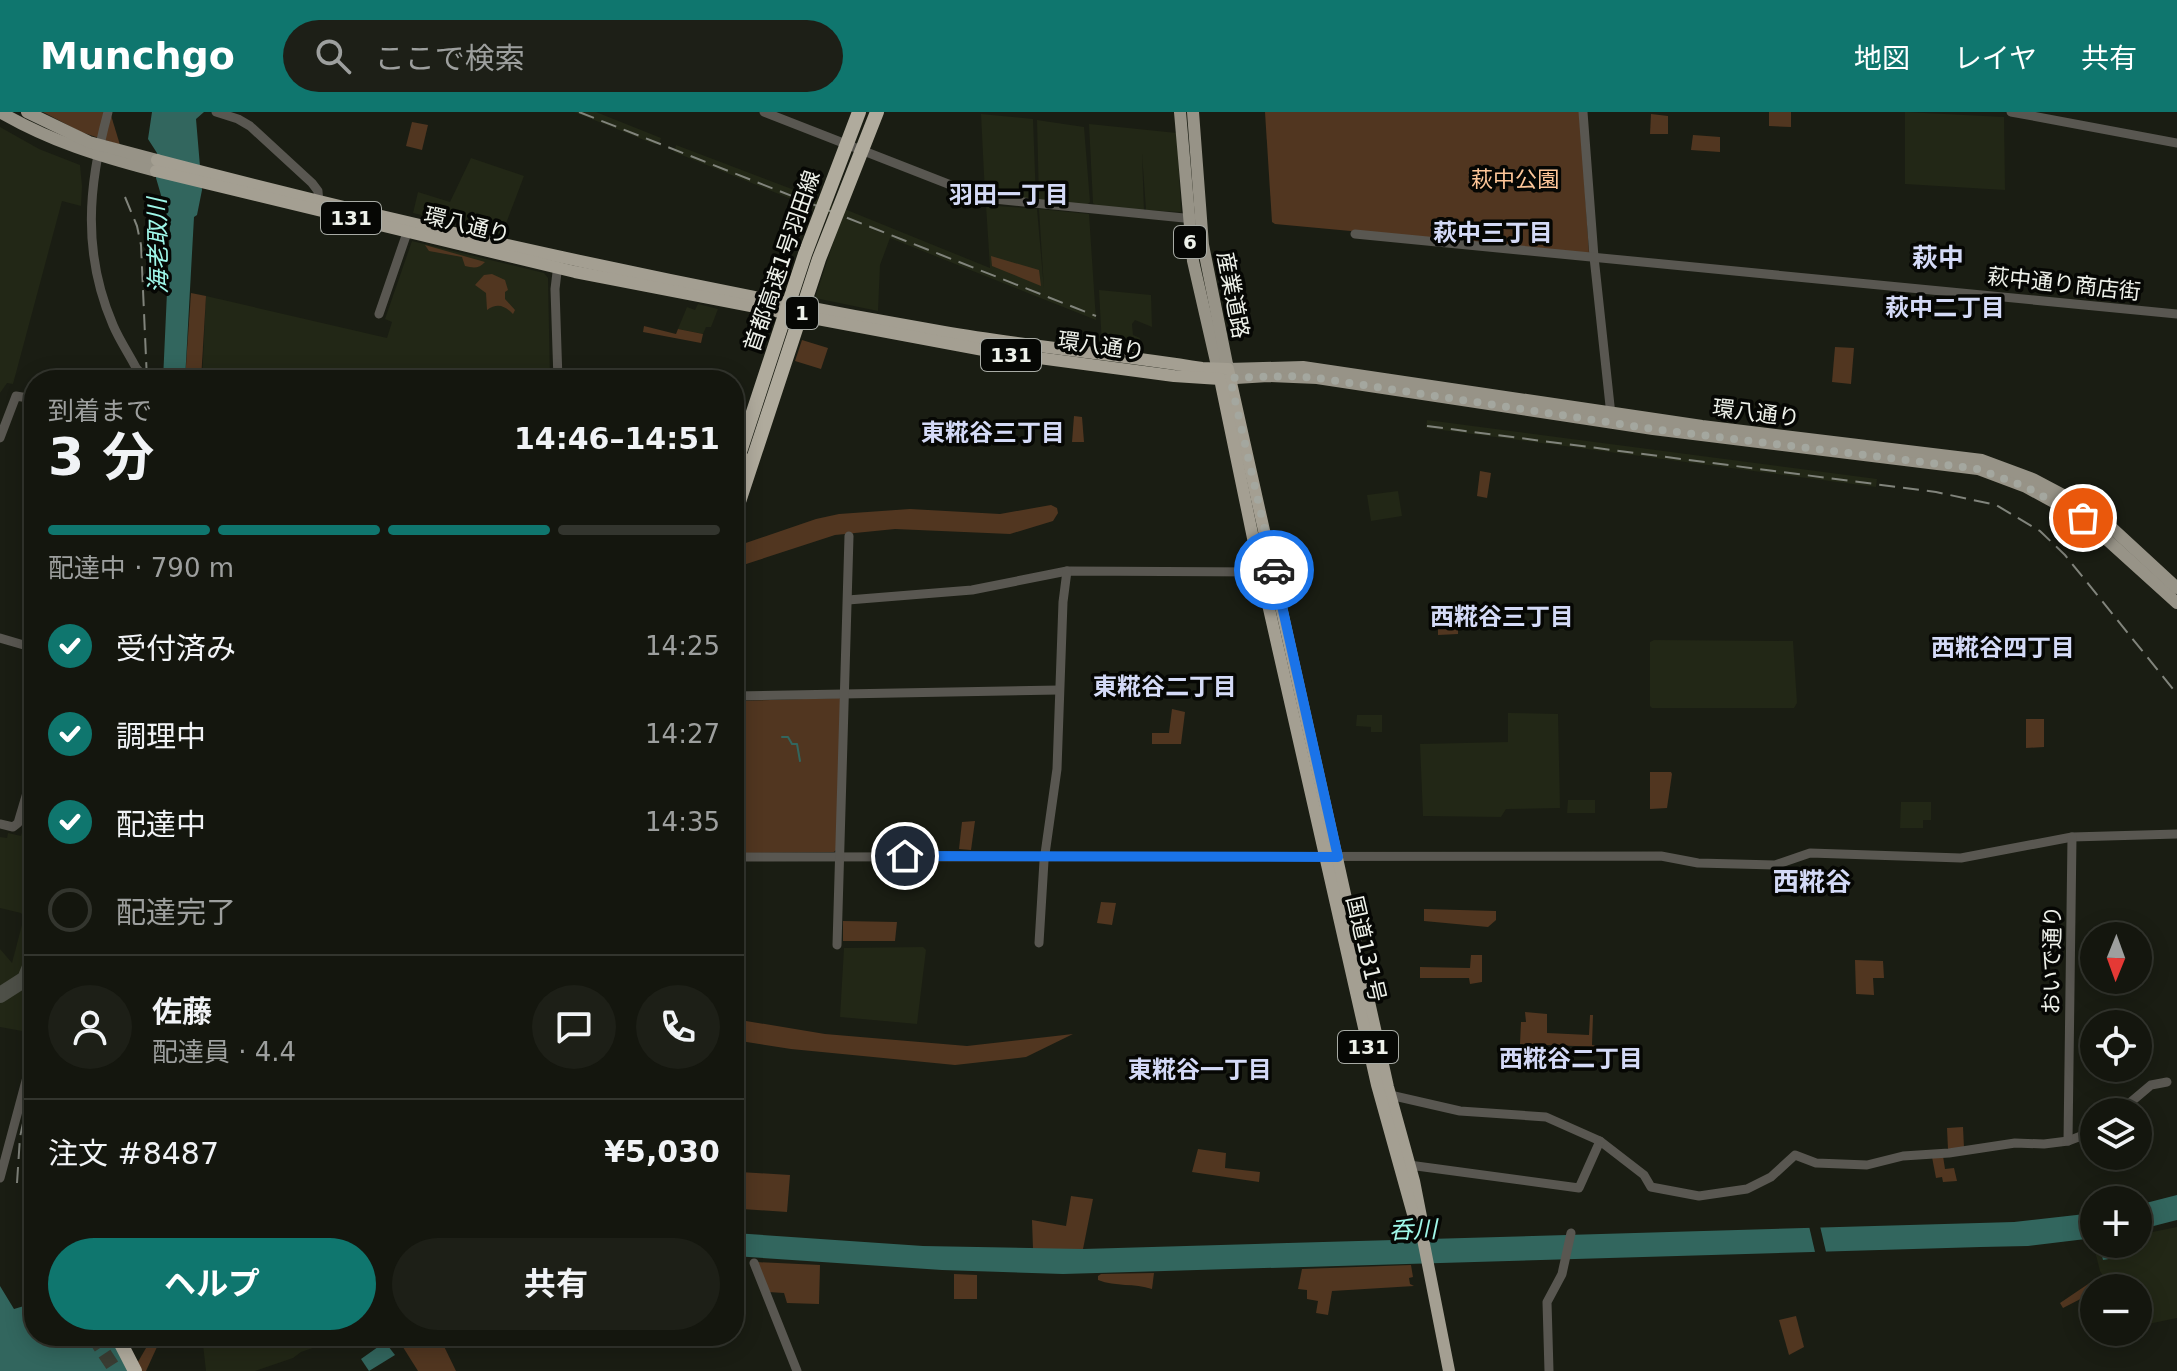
<!DOCTYPE html>
<html lang="ja">
<head>
<meta charset="utf-8">
<style>
	body { margin:0; font-family:"DejaVu Sans","Noto Sans JP",sans-serif; background:#1d1f17; color:#f1f3f6; height:100vh; display:flex; flex-direction:column; font-size:30px; white-space:nowrap }
	* { box-sizing:border-box; margin:0 }
	p { font-size:26px; color:#9d9f9e }
	.icon { flex:none; width:44px; height:44px; fill:none; stroke:currentColor; stroke-width:2; stroke-linecap:round; stroke-linejoin:round }
	.map { position:relative; flex:1; overflow:hidden }
	.panel { position:absolute; left:24px; top:258px; width:720px; height:976px; display:flex; flex-direction:column; background:#14160e; border-radius:32px; box-shadow:0 4px 20px #0003,0 0 0 2px #33352e }
	.panel>* { flex:none }
	.needle { width:52px; rotate:181deg }
	.tools { position:absolute; left:2080px; top:810px; display:grid; gap:16px }
	.tools a { display:grid; place-items:center; width:72px; height:72px; border-radius:50%; background:#14160e; box-shadow:0 4px 20px #0003,0 0 0 2px #33352e; font-size:40px }
	.pin { position:absolute; display:grid; place-items:center; width:68px; height:68px; color:#fff; margin:-34px; border:4px solid #fff; border-radius:50%; box-shadow:0 2px 8px #0007 }
	.courier { position:absolute; display:grid; place-items:center; width:80px; height:80px; margin:-40px; border:6px solid #1a73e8; border-radius:50%; background:#fff; color:#222; box-shadow:0 2px 10px #0007 }
	.summary em { font-style:normal; font-weight:700 }
	.summary div { display:flex; flex-direction:column-reverse }
	.summary { display:flex; align-items:center; justify-content:space-between; height:136px; padding:0 24px }
	h1 { font-size:52px; font-weight:700; line-height:60px }
	.bar { display:grid; grid-template-columns:repeat(4,1fr); gap:12px 8px; align-content:center; height:96px; padding:0 24px }
	.bar i { height:10px; border-radius:6px; background:#33352e }
	.bar .on { background:#0f766e }
	.bar p { grid-column:span 4 }
	.line { display:flex; align-items:center; gap:20px; padding:0 24px; border-top:2px solid #33352e }
	.line div { flex:1 }
	.round { display:grid; place-items:center; flex:none; width:84px; height:84px; border-radius:42px; background:#1d1f17 }
	ol { padding:0 24px; list-style:none }
	li { display:flex; align-items:center; gap:24px; height:88px }
	li p { margin-inline-start:auto }
	li .icon { padding:8px; border-radius:50%; background:#0f766e; color:#fff; stroke-width:4 }
	li:last-child { color:#9d9f9e }
	li i { width:44px; height:44px; border:4px solid #33352e; border-radius:50% }
	.primary-button { display:flex; gap:16px; margin-top:auto; padding:16px 24px }
	.primary-button a { flex:1; height:92px; border-radius:48px; background:#0f766e; color:#fff; font-size:32px; font-weight:700; line-height:92px; text-align:center }
	.primary-button a+a { background:#1d1f17; color:#f1f3f6 }
	header { display:flex; align-items:center; gap:48px; box-sizing:border-box; height:112px; padding:0 40px; background:#0f766e; color:#fff }
	header strong { font-size:38px }
	nav { display:flex; gap:44px; margin-inline-start:auto; font-size:28px }
	.search { width:560px; height:72px; background:#1d1f17; display:flex; align-items:center; gap:20px; box-sizing:border-box; padding:0 28px; border-radius:44px; color:#9d9f9e; font-size:30px }
	.map>svg:first-child { display:block }
</style>
</head>
<body>
<header>
<strong>Munchgo</strong>
<div class="search"><svg class="icon" aria-label="search" viewBox="0 0 24 24"><circle cx="10" cy="10" r="6"/><path d="M15 15l6 6"/></svg>ここで検索</div>
<nav><a>地図</a><a>レイヤ</a><a>共有</a></nav>
</header>
<div class="map">
<svg width="2177" height="1259" viewBox="0 0 2177 1259">
	<rect width="100%" height="100%" fill="#1a1d13"/>
	<!-- built -->
	<g fill="#222716">
		<polygon points="574,0 596,0 661,26 659,32 654,32"/>
		<polygon points="1905,0 2004,5 2005,78 1905,72"/>
		<polygon points="981,2 1033,7 1036,88 985,83"/>
		<polygon points="1037,8 1084,15 1090,90 1087,93 1039,88"/>
		<polygon points="1089,12 1177,21 1181,100 1146,98 1142,41 1144,99 1097,94 1093,91"/>
		<polygon points="0,15 39,37 80,53 82,74 81,94 62,89 13,272 7,271 0,281"/>
		<polygon points="676,33 842,96 990,156 986,93 1037,97 1044,177 1039,97 1089,102 1096,208 890,126 880,153 878,199 815,186 841,107 674,40"/>
		<polygon points="471,46 524,64 502,122 413,101 418,80 450,90"/>
		<polygon points="412,129 544,161 548,166 550,268 202,268 206,184 387,226 392,210 385,207"/>
		<polygon points="1099,178 1151,183 1152,215 1135,208 1132,212 1133,223 1140,226 1139,239 1102,234"/>
		<polygon points="698,192 718,197 711,215 706,215 703,222 678,217 687,195 695,198"/>
		<polygon points="1427,308 1877,367 1876,375 1426,316"/>
		<polygon points="1398,379 1402,404 1371,409 1367,383"/>
		<polygon points="1654,528 1793,529 1797,591 1794,596 1652,596 1650,594 1650,530"/>
		<polygon points="1508,601 1558,602 1560,696 1506,697 1501,705 1423,704 1420,632 1508,630"/>
		<polygon points="1357,603 1382,603 1382,620 1371,620 1371,615 1356,614"/>
		<polygon points="1568,688 1595,688 1595,701 1567,701"/>
		<polygon points="1901,690 1931,690 1931,708 1923,708 1923,716 1900,716"/>
		<polygon points="31,706 34,707 33,921 0,915 0,837 12,851 24,805 21,801 0,796 0,725 7,726 8,721 21,724 24,713 29,714"/>
		<polygon points="734,756 746,756 744,826 734,826"/>
		<polygon points="923,835 926,838 917,912 840,905 844,836"/>
		<polygon points="2177,1115 2177,1206 2138,1214 2138,1176 2111,1176 2100,1159 2094,1135 2098,1132 2138,1132 2138,1123"/>
		<polygon points="202,1224 348,1224 301,1240 293,1246 255,1259 206,1259"/>
	</g>
	<!-- green -->
	<g fill="#513620">
		<polygon points="43,0 110,0 120,33 81,20"/>
		<polygon points="1265,0 1580,0 1589,141 1275,112 1272,110"/>
		<polygon points="1769,0 1791,0 1791,15 1769,14"/>
		<polygon points="1651,2 1668,4 1668,22 1650,22"/>
		<polygon points="412,10 428,13 422,38 406,34"/>
		<polygon points="1693,23 1720,25 1720,40 1691,38"/>
		<path d="M425,133L485,150C479,157 473,156 465,154L462,145L429,139Z"/>
		<polygon points="991,144 1039,158 1041,174 992,154"/>
		<path d="M492,162L505,168L508,178L505,180V187L515,198L513,202C504,193 497,191 487,198L486,181L475,173L484,163Z"/>
		<polygon points="191,181 206,184 201,268 185,268"/>
		<polygon points="644,214 676,222 678,217 703,222 701,231 643,220"/>
		<polygon points="802,228 828,236 821,257 795,249"/>
		<polygon points="1835,235 1854,236 1851,272 1832,270"/>
		<polygon points="1074,304 1082,305 1084,330 1072,330"/>
		<polygon points="1480,359 1491,361 1487,386 1477,384"/>
		<polygon points="1051,393 1057,396 1058,401 1053,409 1010,422 895,417 835,423 740,454 734,452 734,435 816,407 839,402 910,397 1000,402"/>
		<polygon points="1438,503 1458,503 1458,522 1438,523"/>
		<polygon points="839,586 842,588 837,737 834,740 734,741 734,589"/>
		<polygon points="1172,597 1185,600 1181,632 1152,632 1152,621 1169,621"/>
		<polygon points="2026,607 2044,607 2044,635 2026,636"/>
		<polygon points="1650,660 1671,660 1672,662 1667,696 1650,697"/>
		<polygon points="975,709 971,738 959,737 962,710"/>
		<polygon points="1101,790 1116,791 1112,813 1097,811"/>
		<polygon points="1424,797 1496,799 1496,808 1488,815 1424,809"/>
		<polygon points="843,809 897,810 895,829 843,829"/>
		<polygon points="1471,843 1482,843 1482,870 1470,872 1469,866 1420,866 1420,855 1470,856"/>
		<polygon points="1855,848 1883,849 1884,866 1873,866 1874,883 1856,882"/>
		<polygon points="1525,900 1547,902 1547,921 1589,923 1590,903 1593,903 1592,933 1604,935 1520,932 1521,910 1526,910"/>
		<polygon points="734,907 825,922 967,934 1073,922 1026,945 955,953 791,937 734,928"/>
		<polygon points="1963,1015 1964,1036 1948,1037 1947,1016"/>
		<polygon points="1198,1037 1226,1041 1225,1056 1260,1060 1259,1070 1192,1060"/>
		<polygon points="1943,1044 1945,1057 1954,1056 1957,1069 1943,1070 1942,1065 1936,1066 1932,1045"/>
		<polygon points="740,1060 790,1063 787,1100 742,1097 736,1065"/>
		<polygon points="1071,1084 1093,1087 1083,1137 1033,1137 1032,1108 1066,1114"/>
		<polygon points="756,1150 820,1153 819,1192 787,1191 784,1181 768,1180"/>
		<polygon points="1411,1153 1413,1165 1409,1166 1410,1172 1414,1174 1332,1179 1328,1203 1316,1201 1318,1189 1307,1187 1307,1178 1298,1177 1302,1157"/>
		<path d="M1154,1161L1152,1177C1134,1171 1116,1175 1098,1168V1164L1101,1162Z"/>
		<polygon points="954,1162 977,1163 977,1187 954,1187"/>
		<polygon points="2097,1166 2103,1176 2094,1176 2094,1180 2063,1196 2060,1191"/>
		<polygon points="1796,1204 1804,1235 1789,1243 1779,1208"/>
		<polygon points="153,1224 162,1224 146,1259 137,1259 135,1255"/>
		<polygon points="396,1224 439,1224 456,1259 418,1259"/>
	</g>
	<!-- water -->
	<g fill="#32665e">
		<polygon points="152,0 204,0 196,7 202,78 197,103 194,105 185,268 163,268 170,114 156,66 157,41 148,27"/>
		<polygon points="2177,1083 2177,1108 2138,1118 2138,1093"/>
		<polygon points="2094,1101 2094,1126 2028,1134 1981,1135 1063,1162 942,1158 734,1144 734,1121 923,1134 1083,1137 2014,1110"/>
		<polygon points="2123,1132 2126,1144 2103,1148 2100,1136"/>
		<polygon points="0,1174 14,1197 34,1191 34,1224 135,1224 124,1246 131,1259 0,1259"/>
		<polygon points="385,1230 395,1243 369,1259 361,1247"/>
	</g>
	<!-- pier -->
	<polygon fill="#1a1d13" points="1809,1114 1820,1114 1826,1140 1815,1140"/>
	<g fill="none" stroke-linecap="round" stroke-linejoin="round">
		<!-- stream -->
		<polyline stroke="#32665e" stroke-width="2" points="782,625 788,625 792,632 797,632 800,649"/>
		<!-- taxiway -->
		<polyline stroke="#4e5048" stroke-width="16" points="0,883 25,867 34,845"/>
		<!-- motorway-tunnel -->
		<polyline stroke="#3a3d33" stroke-width="14" stroke-dasharray="14 7" stroke-linecap="butt" points="93,1224 116,1259"/>
		<!-- tertiary -->
		<g stroke="#595751" stroke-width="9">
			<path d="M108,0C88,73 82,141 113,213C121,232 134,249 142,268"/>
			<polyline points="216,0 238,7 250,14 312,71 318,79 319,92"/>
			<polyline points="764,0 984,86 1194,107"/>
			<polyline points="1583,0 1594,145 1611,303"/>
			<polyline points="2011,0 2177,31"/>
			<polyline points="1355,122 2177,202"/>
			<polyline points="379,202 409,115"/>
			<polyline points="123,268 138,258"/>
			<polyline points="558,268 555,177 558,152"/>
			<polyline points="0,326 16,284 34,287"/>
			<polyline points="848,488 972,478 1067,459 1261,460"/>
			<polyline points="0,526 34,536"/>
			<polyline points="734,584 1059,578"/>
			<polyline points="0,712 13,715 18,711 34,657"/>
			<polyline points="734,745 1661,744 1698,751 1775,753 1810,741 1961,746 2072,725 2177,722"/>
			<polyline points="1039,831 1044,749 1057,657 1063,490 1067,459"/>
			<polyline points="837,833 849,424"/>
			<polyline points="1390,983 1460,999 1546,1005 1600,1029 1644,1063 1651,1075 1699,1084 1747,1077 1771,1065 1795,1043 1816,1051 1867,1053 1903,1044 1949,1041 2015,1031 2044,1032 2068,1029 2094,1019"/>
			<polyline points="2119,1000 2151,973 2167,970"/>
			<polyline points="2068,1029 2072,725"/>
			<polyline points="1409,1053 1579,1076 1600,1029"/>
			<polyline points="0,1066 34,939"/>
			<polyline points="754,1151 797,1259"/>
			<polyline points="1549,1259 1547,1190 1562,1162 1571,1121"/>
		</g>
		<!-- primary -->
		<g stroke="#979387" stroke-width="12">
			<path d="M0,0C52,30 99,44 156,59"/>
			<polyline points="27,0 89,30 157,48"/>
			<polyline points="1180,0 1193,149 1220,267 1268,264 1317,266 1653,317 1978,357 2026,375 2083,406 2177,491"/>
			<polyline points="1193,0 1203,133 1228,257 1303,255 1702,314 1982,348 2033,367 2084,394 2100,405 2177,476"/>
		</g>
		<!-- trunk -->
		<g stroke="#a49f92" stroke-width="12">
			<path d="M157,48C417,116 680,174 944,220C1030,235 1116,242 1202,256L1228,257L1388,975L1414,1069L1423,1115"/>
			<polyline points="156,59 575,160 791,202 994,240 1174,264 1220,267 1253,426 1377,973 1416,1113 1422,1122 1449,1259"/>
		</g>
		<!-- motorway -->
		<g stroke="#b0ab9d" stroke-width="14">
			<polyline points="734,373 743,347"/>
			<polyline points="32,1097 30,1051 34,1012"/>
			<polyline points="117,1224 135,1259"/>
		</g>
		<!-- rail -->
		<g stroke="#81847c" stroke-width="2" stroke-dasharray="16 8" stroke-linecap="butt">
			<polyline points="579,0 1096,204"/>
			<polyline points="125,85 137,114 141,133 147,268"/>
			<polyline points="1427,314 1936,380 1996,393 2040,419 2065,443 2177,582"/>
			<polyline points="17,1071 20,1025 34,961"/>
		</g>
		<!-- motorway-bridge -->
		<g stroke="#b0ab9d" stroke-width="14">
			<polyline points="734,358 805,142 859,0"/>
			<polyline points="734,405 819,147 877,0"/>
		</g>
	</g>
	<g fill="none" stroke-linecap="round" stroke-linejoin="round">
		<!-- done -->
		<polyline stroke="#a4a79f" stroke-width="8" stroke-dasharray="0 14.4" points="1274,458 1230,266 1289,264 1317,266 1653,317 1978,357 2026,375 2083,406"/>
		<!-- route -->
		<polyline stroke="#1a73e8" stroke-width="10" points="905,744 1338,745 1274,458"/>
	</g>
	<g text-anchor="middle" dominant-baseline="central" stroke-width="7" stroke-linejoin="round" paint-order="stroke">
		<!-- shield labels -->
		<g fill="#060704" stroke="#a8aba5" stroke-width="2">
			<rect x="321" y="90" width="60" height="32" rx="6"/>
			<rect x="1174" y="114" width="32" height="32" rx="6"/>
			<rect x="786" y="185" width="32" height="32" rx="6"/>
			<rect x="981" y="227" width="60" height="32" rx="6"/>
			<rect x="1338" y="919" width="60" height="32" rx="6"/>
		</g>
		<g font-size="20" font-weight="bold" fill="#eef1ea">
			<text x="351" y="106">131</text>
			<text x="1190" y="130">6</text>
			<text x="802" y="201">1</text>
			<text x="1011" y="243">131</text>
			<text x="1368" y="935">131</text>
		</g>
		<!-- park labels -->
		<g font-size="22" fill="#fec699" stroke="#060704">
			<text x="1515" y="67">萩中公園</text>
		</g>
		<!-- street labels -->
		<g font-size="22" fill="#eef1ea" stroke="#060704">
			<text transform="translate(467 113) rotate(14)">環八通り</text>
			<text transform="translate(782 149) rotate(-71)">首都高速1号羽田線</text>
			<text transform="translate(2064 172) rotate(6)">萩中通り商店街</text>
			<text transform="translate(1233 183) rotate(79)">産業道路</text>
			<text transform="translate(1101 234) rotate(8)">環八通り</text>
			<text transform="translate(1756 301) rotate(7)">環八通り</text>
			<text transform="translate(1366 837) rotate(77)">国道131号</text>
			<text transform="translate(2052 848) rotate(-89)">おいで通り</text>
		</g>
		<!-- neighbourhood labels -->
		<g font-size="24" font-weight="bold" fill="#d4daf7" stroke="#060704">
			<text x="1009" y="83">羽田一丁目</text>
			<text x="1493" y="121">萩中三丁目</text>
			<text x="1945" y="196">萩中二丁目</text>
			<text x="993" y="321">東糀谷三丁目</text>
			<text x="1502" y="505">西糀谷三丁目</text>
			<text x="2003" y="536">西糀谷四丁目</text>
			<text x="1165" y="575">東糀谷二丁目</text>
			<text x="1571" y="947">西糀谷二丁目</text>
			<text x="1200" y="958">東糀谷一丁目</text>
		</g>
		<!-- water labels -->
		<g font-size="24" font-style="italic" fill="#9ff7e9" stroke="#060704">
			<text transform="translate(158 134) rotate(-91)">海老取川</text>
			<text transform="translate(1413 1118) rotate(-2)">呑川</text>
		</g>
		<!-- quarter labels -->
		<g font-size="26" font-weight="bold" fill="#d4daf7" stroke="#060704">
			<text x="1938" y="146">萩中</text>
			<text x="1812" y="770">西糀谷</text>
		</g>
	</g>
</svg>
<div class="tools">
<a><svg class="needle" viewBox="-14 -14 28 28"><path d="M0-13l5 13h-10z" fill="#e53935"/><path d="M0 13l5-13h-10z" fill="#9d9f9e"/></svg></a>
<a><svg class="icon" aria-label="locate" viewBox="0 0 24 24"><circle cx="12" cy="12" r="6"/><path d="M12 2v4M12 18v4M2 12h4M18 12h4"/></svg></a>
<a><svg class="icon" aria-label="layers" viewBox="0 0 24 24"><path d="M12 4l9 5-9 5-9-5zM3 14l9 5 9-5"/></svg></a>
<a>+</a>
<a>−</a>
</div>
<div class="pin" style="left:2083px;top:406px;background:#ea580c"><svg class="icon" aria-label="bag" viewBox="0 0 24 24"><path d="M5 8h14l-1 12H6zM9 8a3 3 0 0 1 6 0"/></svg></div>
<div class="pin" style="left:905px;top:744px;background:#1f2937"><svg class="icon" aria-label="home" viewBox="0 0 24 24"><path d="M3 11l9-7 9 7M6 9v11h12V9"/></svg></div>
<div class="courier" style="left:1274px;top:458px"><svg class="icon" aria-label="car" viewBox="0 0 24 24"><path d="M5 17H2v-5l4-1 3-4h7l3 4 3 1v5h-3M9 17h6M6 11h13"/><circle cx="7" cy="17" r="2"/><circle cx="17" cy="17" r="2"/></svg></div>
<section class="panel">
<div class="summary"><div><h1>3 分</h1><p>到着まで</p></div><em>14:46–14:51</em></div>
<div class="bar"><i class="on"></i><i class="on"></i><i class="on"></i><i></i><p>配達中 · 790 m</p></div>
<ol>
<li><svg class="icon" aria-label="check" viewBox="0 0 24 24"><path d="M5 12l5 5 9-10"/></svg>受付済み<p>14:25</p></li>
<li><svg class="icon" aria-label="check" viewBox="0 0 24 24"><path d="M5 12l5 5 9-10"/></svg>調理中<p>14:27</p></li>
<li><svg class="icon" aria-label="check" viewBox="0 0 24 24"><path d="M5 12l5 5 9-10"/></svg>配達中<p>14:35</p></li>
<li><i></i>配達完了</li>
</ol>
<div class="line" style="height:144px"><a class="round"><svg class="icon" aria-label="person" viewBox="0 0 24 24"><circle cx="12" cy="8" r="4"/><path d="M4 21q1-7 8-7t8 7"/></svg></a><div><b>佐藤</b><p>配達員 · 4.4</p></div><a class="round"><svg class="icon" aria-label="chat" viewBox="0 0 24 24"><path d="M4 5h16v11H9l-5 4z"/></svg></a><a class="round"><svg class="icon" aria-label="phone" viewBox="0 0 24 24"><path d="M5 4h4l2 5-3 2q2 4 5 5l2-3 5 2v4C11 20 4 13 5 4z"/></svg></a></div>
<div class="line" style="height:104px"><div>注文 #8487</div><b>¥5,030</b></div>
<div class="primary-button"><a>ヘルプ</a><a>共有</a></div>
</section>
</div>
</body>
</html>
